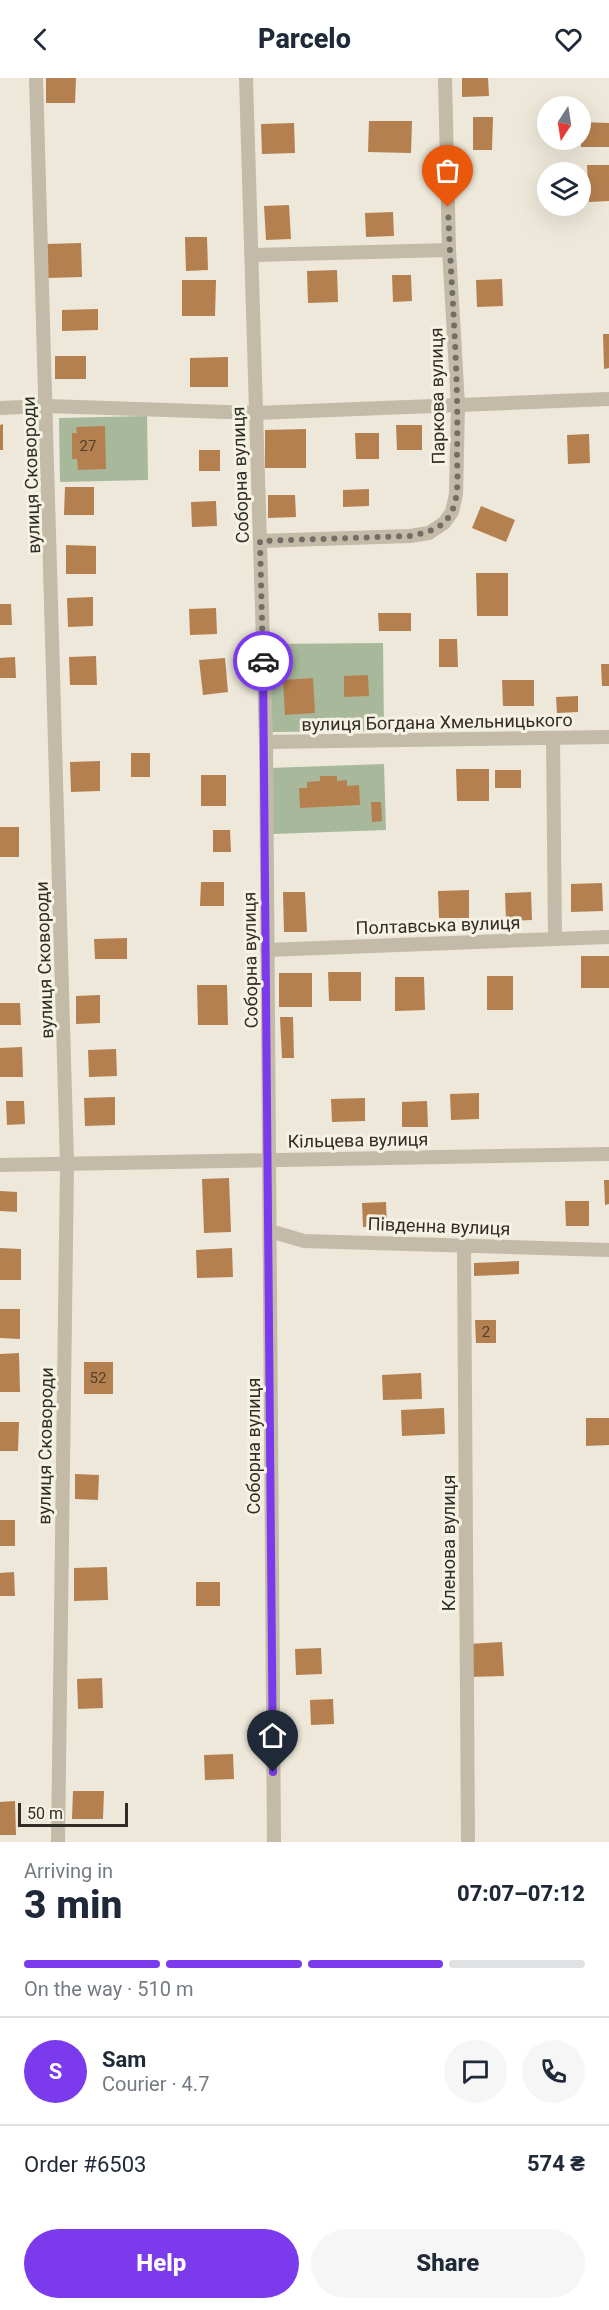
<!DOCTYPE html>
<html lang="en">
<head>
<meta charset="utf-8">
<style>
	body { margin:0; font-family:Roboto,sans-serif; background:#f6f6f7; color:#1f2937; height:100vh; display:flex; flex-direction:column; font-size:22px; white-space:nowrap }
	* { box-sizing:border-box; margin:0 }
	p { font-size:20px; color:#747a83 }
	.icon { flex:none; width:33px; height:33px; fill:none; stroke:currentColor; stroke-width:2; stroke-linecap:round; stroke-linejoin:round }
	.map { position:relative; height:1764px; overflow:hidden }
	.panel { display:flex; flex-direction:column; background:#fff; flex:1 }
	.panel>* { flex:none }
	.needle { width:39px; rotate:192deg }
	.fabs { position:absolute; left:537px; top:18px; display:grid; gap:12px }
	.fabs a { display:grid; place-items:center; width:54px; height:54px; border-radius:50%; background:#fff; box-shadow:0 6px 24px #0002; font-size:30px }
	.scale { position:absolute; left:18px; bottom:15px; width:110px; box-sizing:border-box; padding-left:6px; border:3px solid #312c26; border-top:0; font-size:16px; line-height:21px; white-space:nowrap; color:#312c26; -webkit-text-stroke:4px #f5f2e4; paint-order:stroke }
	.pin { position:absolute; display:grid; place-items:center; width:51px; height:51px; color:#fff; margin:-62px -26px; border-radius:50% 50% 50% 0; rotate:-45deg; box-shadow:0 0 6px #0007 }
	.pin .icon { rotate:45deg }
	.courier { position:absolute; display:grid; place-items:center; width:60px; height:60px; margin:-30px; border:4px solid #7c3aed; border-radius:50%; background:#fff; color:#222; box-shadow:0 2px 8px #0007 }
	.summary em { font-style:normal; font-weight:800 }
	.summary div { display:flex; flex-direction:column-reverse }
	.summary { display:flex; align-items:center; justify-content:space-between; height:102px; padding:0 24px }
	h1 { font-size:39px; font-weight:800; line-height:45px }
	.bar { display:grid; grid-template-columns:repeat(4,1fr); gap:9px 6px; align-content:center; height:72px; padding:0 24px }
	.bar i { height:8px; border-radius:4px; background:#e0e1e3 }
	.bar .active { background:#7c3aed }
	.bar p { grid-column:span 4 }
	.line { display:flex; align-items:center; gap:15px; padding:0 24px; border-top:2px solid #e0e1e3 }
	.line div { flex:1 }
	.round { display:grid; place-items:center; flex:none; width:63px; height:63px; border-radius:32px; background:#f6f6f7 }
	.button { display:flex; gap:12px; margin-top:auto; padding:12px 24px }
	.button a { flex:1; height:69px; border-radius:36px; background:#7c3aed; color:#fff; font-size:24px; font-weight:800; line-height:69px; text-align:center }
	.button a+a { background:#f6f6f7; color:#1f2937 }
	header { display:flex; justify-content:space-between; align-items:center; height:78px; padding:0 24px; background:#fff; font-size:27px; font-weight:800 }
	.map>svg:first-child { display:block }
</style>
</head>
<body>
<header><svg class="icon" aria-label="back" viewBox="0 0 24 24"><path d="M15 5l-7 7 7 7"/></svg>Parcelo<svg class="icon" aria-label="heart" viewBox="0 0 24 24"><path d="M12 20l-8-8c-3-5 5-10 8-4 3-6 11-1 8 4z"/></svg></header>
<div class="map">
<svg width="609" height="1764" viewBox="0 0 609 1764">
	<rect width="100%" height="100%" fill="#ede8d9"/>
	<!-- green -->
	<g fill="#a8b99b">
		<polygon points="147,338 148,402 60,404 59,340"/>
		<polygon points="383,565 384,653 270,654 270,566"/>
		<polygon points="384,686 386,752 272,756 269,690"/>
	</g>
	<!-- building -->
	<g fill="#b5804f">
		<polygon points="46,0 76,0 75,25 46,25"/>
		<polygon points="462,0 488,0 489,18 462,19"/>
		<polygon points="473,39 493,39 492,72 473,72"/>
		<polygon points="369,43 412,43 411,75 368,74"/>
		<polygon points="581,44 609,45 609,69 581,69"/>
		<polygon points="294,45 295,75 262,76 261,46"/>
		<polygon points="587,87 609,87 609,123 589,124"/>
		<polygon points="289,127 291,161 266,162 264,128"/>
		<polygon points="393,134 394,158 366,159 365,135"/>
		<polygon points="185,159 207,159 208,192 186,193"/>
		<polygon points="81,165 82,199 47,200 46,166"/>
		<polygon points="337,192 338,224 308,225 307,193"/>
		<polygon points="392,197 411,197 412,223 393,224"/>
		<polygon points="502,201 503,228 477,229 476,202"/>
		<polygon points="182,202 216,202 215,238 182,238"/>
		<polygon points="98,231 98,252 62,253 62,232"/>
		<polygon points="603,256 609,256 609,290 604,291"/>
		<rect x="55" y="278" width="31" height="23"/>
		<polygon points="228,279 228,309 190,309 190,280"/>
		<polygon points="3,346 3,372 0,372 0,347"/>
		<polygon points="396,347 422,347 422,372 397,372"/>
		<polygon points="105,348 106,391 78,392 77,381 72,381 72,355 77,355 76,349"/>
		<polygon points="306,351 306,390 265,390 265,352"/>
		<polygon points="355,355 379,355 379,381 356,381"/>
		<polygon points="589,356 590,385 568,386 567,357"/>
		<rect x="199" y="372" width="21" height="21"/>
		<polygon points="65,409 94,409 94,437 64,437"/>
		<polygon points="369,411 369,428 343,429 343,412"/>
		<polygon points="268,417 295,417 296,439 268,440"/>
		<polygon points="216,423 217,448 192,449 191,424"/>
		<polygon points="481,428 515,442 506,464 472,450"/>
		<polygon points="66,467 96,468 96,496 66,496"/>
		<polygon points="476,495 508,495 508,538 477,538"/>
		<polygon points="93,519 93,548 68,549 67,520"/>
		<polygon points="0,526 11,526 12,547 0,547"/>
		<polygon points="216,530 217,556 190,557 189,531"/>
		<polygon points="378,535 411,535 411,553 379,553"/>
		<polygon points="439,561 457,561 458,589 439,589"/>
		<polygon points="96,578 97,607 70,607 69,579"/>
		<polygon points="15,579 16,600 0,600 0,580"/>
		<polygon points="225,580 228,614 203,617 199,582"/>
		<polygon points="601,586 609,586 609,608 602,608"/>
		<polygon points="368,597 369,618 344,619 344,598"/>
		<polygon points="313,600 315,635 285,637 283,602"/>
		<polygon points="502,602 534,602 534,628 503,628"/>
		<polygon points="578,618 578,634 557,635 556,619"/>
		<rect x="131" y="675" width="19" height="24"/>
		<polygon points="100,683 100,713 71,714 70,684"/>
		<polygon points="456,691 489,691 489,723 457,723"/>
		<rect x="495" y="692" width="26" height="18"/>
		<rect x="201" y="697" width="25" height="31"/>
		<polygon points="320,698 337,698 337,703 347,702 347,708 359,707 360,727 300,730 299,710 307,710 307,704 320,703"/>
		<polygon points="371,724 381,724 382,743 372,744"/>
		<rect x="0" y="749" width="19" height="30"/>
		<polygon points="213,752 230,752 231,774 213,774"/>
		<polygon points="201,804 224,804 224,828 200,828"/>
		<polygon points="602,805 603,833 571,834 571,806"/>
		<polygon points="469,812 469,840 439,840 438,813"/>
		<polygon points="283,814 305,814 307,854 284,854"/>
		<polygon points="531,814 532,842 506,843 505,815"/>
		<polygon points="127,860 127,881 95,881 94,861"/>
		<rect x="581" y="878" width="28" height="32"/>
		<polygon points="328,894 361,894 361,923 329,923"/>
		<rect x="279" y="895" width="33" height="34"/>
		<rect x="487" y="898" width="26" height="34"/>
		<polygon points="395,899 424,899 425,932 395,933"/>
		<polygon points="197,907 227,907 228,947 198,947"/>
		<polygon points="100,917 100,945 76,946 76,918"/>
		<polygon points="0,925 20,925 21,947 0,947"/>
		<polygon points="280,939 293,939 294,980 282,980"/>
		<polygon points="22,969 23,999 0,999 0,970"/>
		<polygon points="116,971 117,998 89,999 88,972"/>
		<polygon points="479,1015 479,1041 451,1042 450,1016"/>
		<polygon points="115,1019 115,1047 85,1048 84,1020"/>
		<polygon points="365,1020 365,1043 332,1044 331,1021"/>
		<polygon points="6,1023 24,1023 25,1046 7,1047"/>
		<polygon points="427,1023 428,1049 402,1049 402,1024"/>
		<polygon points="229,1100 231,1154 204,1155 202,1101"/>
		<polygon points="604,1102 609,1102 609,1126 605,1127"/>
		<polygon points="0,1113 17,1114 17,1134 0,1133"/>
		<polygon points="565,1123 589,1123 589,1148 566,1148"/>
		<polygon points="386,1124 387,1149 363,1149 362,1125"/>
		<polygon points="0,1170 21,1171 21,1202 0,1202"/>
		<polygon points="232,1170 233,1199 197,1200 196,1172"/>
		<polygon points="519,1183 519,1196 474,1198 474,1185"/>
		<polygon points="0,1231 20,1231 20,1261 0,1260"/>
		<polygon points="475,1242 496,1242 496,1265 476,1265"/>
		<polygon points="19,1275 20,1314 0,1314 0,1276"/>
		<rect x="84" y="1284" width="29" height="32"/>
		<polygon points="421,1295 422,1321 383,1322 382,1297"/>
		<polygon points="444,1330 445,1356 402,1358 401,1332"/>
		<polygon points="586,1340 609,1340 609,1367 586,1368"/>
		<polygon points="0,1344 19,1344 18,1373 0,1373"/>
		<polygon points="75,1396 99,1397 98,1422 75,1421"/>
		<rect x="0" y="1442" width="15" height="26"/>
		<polygon points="107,1489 108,1522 74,1523 74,1490"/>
		<polygon points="14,1494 15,1518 0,1518 0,1495"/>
		<rect x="196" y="1504" width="24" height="24"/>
		<polygon points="502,1564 504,1598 469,1599 468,1566"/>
		<polygon points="321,1570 322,1596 296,1597 295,1571"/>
		<polygon points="102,1600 103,1630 78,1631 77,1601"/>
		<polygon points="333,1621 334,1646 311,1647 310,1622"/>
		<polygon points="233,1676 234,1701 205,1702 204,1677"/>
		<polygon points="73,1713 104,1713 103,1741 72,1741"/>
		<polygon points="15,1723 16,1757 0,1757 0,1724"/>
	</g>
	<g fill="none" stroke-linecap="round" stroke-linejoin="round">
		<!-- minor -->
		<g stroke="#c3baa7" stroke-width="14">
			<polyline points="36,0 67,1086 58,1764"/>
			<polyline points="246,0 266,664 274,1764"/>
			<polyline points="252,177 449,172"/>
			<polyline points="0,330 47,328 256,335 609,321"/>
			<polyline points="260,463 410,458 429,455 444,445 452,434 456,416 458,327 449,172 445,0"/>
			<polyline points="553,660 555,861"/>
			<polyline points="266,664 609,659"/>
			<polyline points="267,872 609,859"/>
			<polyline points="0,1087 609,1076"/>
			<polyline points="270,1153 304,1163 609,1172"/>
			<polyline points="464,1167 468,1764"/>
		</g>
	</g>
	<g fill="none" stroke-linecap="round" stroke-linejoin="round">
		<!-- done -->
		<path stroke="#736e65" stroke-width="6" stroke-dasharray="0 10.8" d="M263,583L260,463L410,458C426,455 443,451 451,435C460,418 457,394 457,376C459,293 451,211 448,129"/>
		<!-- route -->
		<polyline stroke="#7c3aed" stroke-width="8" points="263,583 273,1694"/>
	</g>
	<g text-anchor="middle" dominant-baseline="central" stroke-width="6" stroke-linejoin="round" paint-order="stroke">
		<!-- number labels -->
		<g font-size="15" fill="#524130">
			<text x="88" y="368">27</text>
			<text x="486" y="1254">2</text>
			<text x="98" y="1300">52</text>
		</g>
		<!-- street labels -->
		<g font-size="18" fill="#312c26" stroke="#f5f2e4">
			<text transform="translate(437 318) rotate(-91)">Паркова вулиця</text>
			<text transform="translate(31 397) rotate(-92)">вулиця Сковороди</text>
			<text transform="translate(240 397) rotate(-92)">Соборна вулиця</text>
			<text transform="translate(437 644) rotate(-1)">вулиця Богдана Хмельницького</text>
			<text transform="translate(438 847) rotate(-2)">Полтавська вулиця</text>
			<text transform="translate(44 882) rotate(-92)">вулиця Сковороди</text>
			<text transform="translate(250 882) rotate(-91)">Соборна вулиця</text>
			<text transform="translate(358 1062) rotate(-1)">Кільцева вулиця</text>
			<text transform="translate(439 1148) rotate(2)">Південна вулиця</text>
			<text transform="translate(45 1368) rotate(-89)">вулиця Сковороди</text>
			<text transform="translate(253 1368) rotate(-90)">Соборна вулиця</text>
			<text transform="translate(448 1465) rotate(-90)">Кленова вулиця</text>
		</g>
	</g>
</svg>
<div class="fabs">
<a><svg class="needle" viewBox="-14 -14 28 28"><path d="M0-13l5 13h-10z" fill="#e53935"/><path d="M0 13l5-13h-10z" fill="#747a83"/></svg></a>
<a><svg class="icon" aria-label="layers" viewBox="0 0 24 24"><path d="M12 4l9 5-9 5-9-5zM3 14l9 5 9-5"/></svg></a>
</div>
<div class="scale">50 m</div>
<div class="pin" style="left:448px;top:129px;background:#ea580c"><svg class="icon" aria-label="bag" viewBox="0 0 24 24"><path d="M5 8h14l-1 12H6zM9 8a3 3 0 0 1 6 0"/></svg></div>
<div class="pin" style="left:273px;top:1694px;background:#1f2937"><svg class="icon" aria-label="home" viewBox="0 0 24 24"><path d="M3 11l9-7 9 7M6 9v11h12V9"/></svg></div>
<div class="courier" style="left:263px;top:583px"><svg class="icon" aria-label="car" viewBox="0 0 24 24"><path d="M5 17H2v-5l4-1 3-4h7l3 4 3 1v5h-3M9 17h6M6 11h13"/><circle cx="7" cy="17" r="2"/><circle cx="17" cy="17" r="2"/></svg></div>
</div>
<section class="panel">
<div class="summary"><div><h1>3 min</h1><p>Arriving in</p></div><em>07:07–07:12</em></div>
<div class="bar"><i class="active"></i><i class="active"></i><i class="active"></i><i></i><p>On the way · 510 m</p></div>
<div class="line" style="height:108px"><b class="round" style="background:#7c3aed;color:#fff">S</b><div><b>Sam</b><p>Courier · 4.7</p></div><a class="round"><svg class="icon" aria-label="chat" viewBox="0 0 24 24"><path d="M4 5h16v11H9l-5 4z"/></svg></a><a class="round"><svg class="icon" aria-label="phone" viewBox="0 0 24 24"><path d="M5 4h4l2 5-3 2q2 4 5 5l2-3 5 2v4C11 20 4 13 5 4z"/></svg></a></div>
<div class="line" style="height:78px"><div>Order #6503</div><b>574 ₴</b></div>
<div class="button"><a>Help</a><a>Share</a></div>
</section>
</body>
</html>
